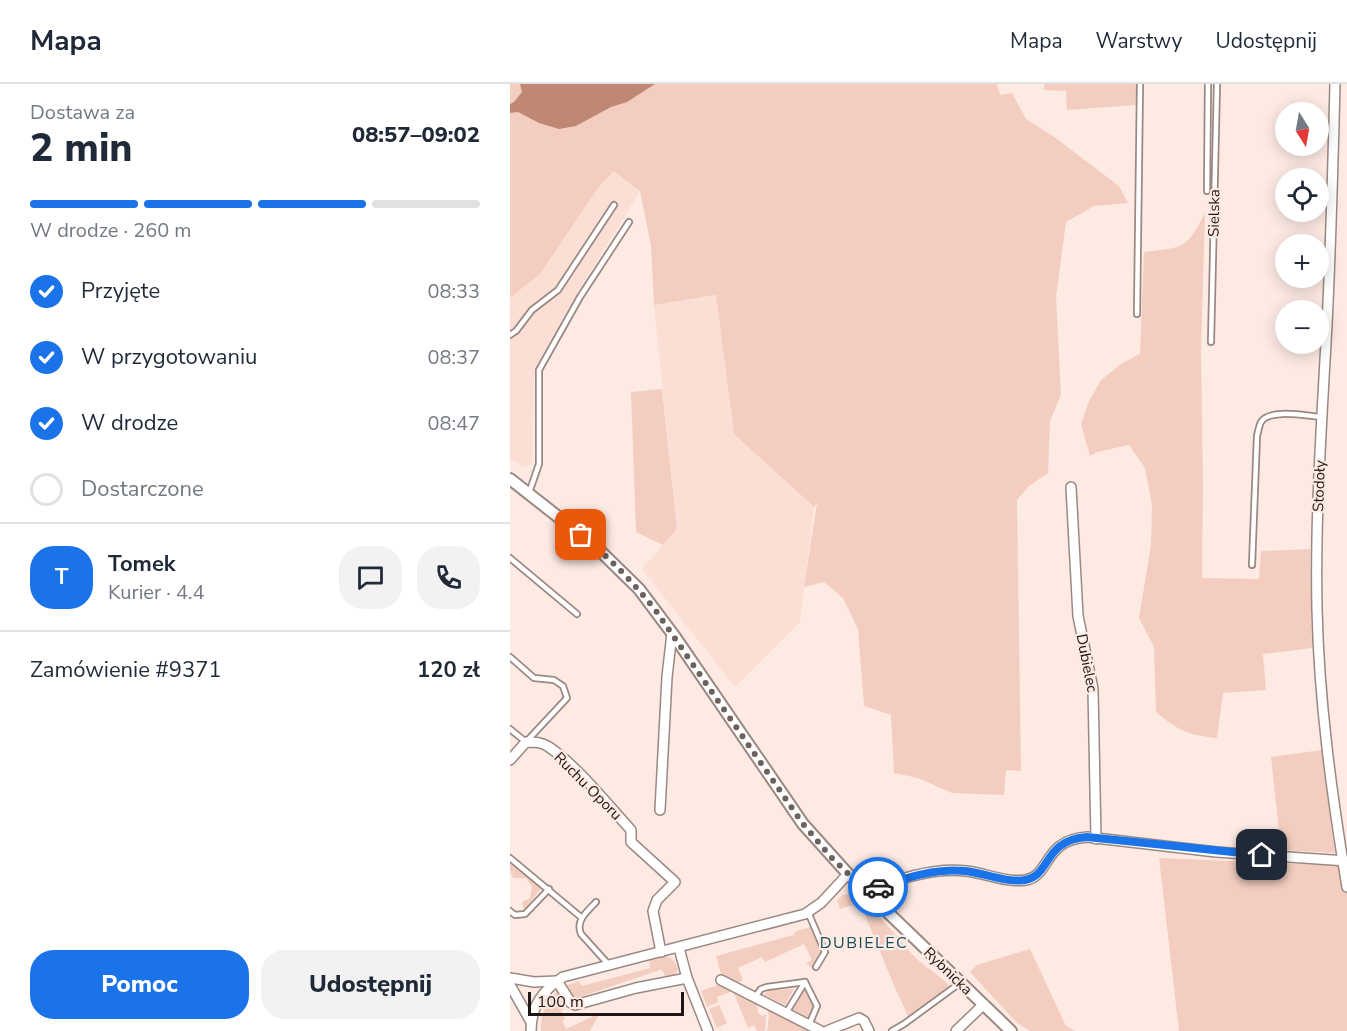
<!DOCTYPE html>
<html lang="pl">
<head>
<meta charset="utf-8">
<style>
	body { margin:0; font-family:"Nunito Sans",sans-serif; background:#f2f2f3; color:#1f2937; height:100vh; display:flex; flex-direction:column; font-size:22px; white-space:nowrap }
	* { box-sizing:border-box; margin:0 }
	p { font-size:20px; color:#747a83 }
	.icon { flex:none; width:33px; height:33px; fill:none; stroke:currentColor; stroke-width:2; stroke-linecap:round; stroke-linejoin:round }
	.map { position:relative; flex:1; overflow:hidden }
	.sheet { display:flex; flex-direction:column; background:#fff; width:510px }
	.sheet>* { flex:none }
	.needle { width:39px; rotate:169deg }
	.controls { position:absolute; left:765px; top:18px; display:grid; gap:12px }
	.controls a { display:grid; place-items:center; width:54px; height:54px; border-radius:50%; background:#fff; box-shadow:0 3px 15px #0003; font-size:30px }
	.scale { position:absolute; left:18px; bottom:15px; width:156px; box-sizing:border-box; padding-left:6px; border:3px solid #1e1715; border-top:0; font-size:16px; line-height:21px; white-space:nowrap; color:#1e1715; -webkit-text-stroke:4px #fdeae3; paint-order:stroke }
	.pin { position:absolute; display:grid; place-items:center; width:51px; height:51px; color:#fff; margin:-26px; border-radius:12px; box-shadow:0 3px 9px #0006 }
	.courier { position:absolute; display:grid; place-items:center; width:60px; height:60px; margin:-30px; border:4px solid #1a73e8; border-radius:50%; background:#fff; color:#222; box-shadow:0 2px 8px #0007 }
	.summary em { font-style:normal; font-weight:800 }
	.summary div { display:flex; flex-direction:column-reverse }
	.summary { display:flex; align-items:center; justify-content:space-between; height:102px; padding:0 30px }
	h1 { font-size:39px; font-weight:800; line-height:45px }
	.bar { display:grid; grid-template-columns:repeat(4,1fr); gap:9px 6px; align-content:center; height:72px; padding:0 30px }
	.bar i { height:8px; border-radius:4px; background:#e0e1e3 }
	.bar .active { background:#1a73e8 }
	.bar p { grid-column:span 4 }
	.line { display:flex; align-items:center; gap:15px; padding:0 30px; border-top:2px solid #e0e1e3 }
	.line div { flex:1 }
	.round { display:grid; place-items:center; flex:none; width:63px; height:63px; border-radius:24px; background:#f2f2f3 }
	ol { padding:0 30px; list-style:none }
	li { display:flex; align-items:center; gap:18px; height:66px }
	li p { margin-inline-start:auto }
	li .icon { padding:6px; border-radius:50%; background:#1a73e8; color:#fff; stroke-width:4 }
	li:last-child { color:#747a83 }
	li i { width:33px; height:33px; border:3px solid #e0e1e3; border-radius:50% }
	.primary-button { display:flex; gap:12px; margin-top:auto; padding:12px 30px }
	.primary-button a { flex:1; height:69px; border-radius:24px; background:#1a73e8; color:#fff; font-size:24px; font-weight:800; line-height:69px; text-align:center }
	.primary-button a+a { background:#f2f2f3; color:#1f2937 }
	header { display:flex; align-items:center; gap:36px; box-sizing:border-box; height:84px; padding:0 30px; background:#fff; border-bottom:2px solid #e0e1e3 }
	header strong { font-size:28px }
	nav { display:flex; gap:33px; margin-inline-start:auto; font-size:21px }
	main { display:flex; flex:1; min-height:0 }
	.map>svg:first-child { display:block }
</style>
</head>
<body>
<header>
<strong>Mapa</strong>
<nav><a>Mapa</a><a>Warstwy</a><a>Udostępnij</a></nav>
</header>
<main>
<section class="sheet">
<div class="summary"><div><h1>2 min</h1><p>Dostawa za</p></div><em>08:57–09:02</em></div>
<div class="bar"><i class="active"></i><i class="active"></i><i class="active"></i><i></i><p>W drodze · 260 m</p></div>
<ol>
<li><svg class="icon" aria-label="check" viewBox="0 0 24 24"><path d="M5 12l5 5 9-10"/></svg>Przyjęte<p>08:33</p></li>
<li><svg class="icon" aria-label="check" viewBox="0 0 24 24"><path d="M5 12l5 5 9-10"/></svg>W przygotowaniu<p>08:37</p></li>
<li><svg class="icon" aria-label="check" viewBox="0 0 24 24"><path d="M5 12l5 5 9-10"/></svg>W drodze<p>08:47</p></li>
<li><i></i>Dostarczone</li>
</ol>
<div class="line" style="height:108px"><b class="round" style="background:#1a73e8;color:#fff">T</b><div><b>Tomek</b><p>Kurier · 4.4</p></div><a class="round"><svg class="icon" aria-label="chat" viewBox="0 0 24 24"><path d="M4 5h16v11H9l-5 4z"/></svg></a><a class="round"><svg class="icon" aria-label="phone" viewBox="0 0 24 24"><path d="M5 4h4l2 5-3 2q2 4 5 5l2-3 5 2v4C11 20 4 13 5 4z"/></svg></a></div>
<div class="line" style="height:78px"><div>Zamówienie #9371</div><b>120 zł</b></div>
<div class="primary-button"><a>Pomoc</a><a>Udostępnij</a></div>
</section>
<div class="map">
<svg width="837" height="947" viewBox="0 0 837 947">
	<rect width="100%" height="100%" fill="#fdeae3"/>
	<!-- built -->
	<g fill="#fbdfd5">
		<polygon points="105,86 130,107 64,214 26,282 24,295 22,380 13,383 3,376 0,378 0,214 30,190 88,104"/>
		<polygon points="206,211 224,350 304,423 290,538 225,603 132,485 167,445 144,221"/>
	</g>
	<!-- green -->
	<g fill="#f3cec0">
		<polygon points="0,0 487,0 490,11 502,9 516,35 543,52 609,102 618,119 584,122 556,138 546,213 551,311 540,337 538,389 519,402 507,416 511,687 496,686 494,711 442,709 408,694 384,689 381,631 354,622 348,545 333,514 314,498 294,503 307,419 304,423 224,350 206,211 144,221 141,162 130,107 104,87 88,104 30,190 0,214"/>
		<polygon points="535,0 626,0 626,21 557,26 556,7 533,6"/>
		<path d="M695,129L691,266L693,400L692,494L749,495L751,467L800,465L802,564L753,570L756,606L713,609L707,654C677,651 669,647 646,628L644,563L629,534L641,461L642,421L635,384L619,361L587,368L580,372L571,340L579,317L591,296L611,280L630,270L634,168C674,163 676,166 695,129Z"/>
		<polygon points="152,305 167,445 153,461 126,448 121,308"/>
		<polygon points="812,666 825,769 771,766 761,673"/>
		<polygon points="649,774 837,782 837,947 669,947"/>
		<polygon points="0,777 32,803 14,826 12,818 20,814 22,803 16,794 3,794 0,786"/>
		<path d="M340,810C361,818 388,855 404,872C415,884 430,890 440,903L398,932L385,904L350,819L330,825L327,816L333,811Z"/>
		<polygon points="301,843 311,867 303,885 296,879 302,876 294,860 255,878 252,873 228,884 233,896 227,899 212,893 206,872 283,851 286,847"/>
		<polygon points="520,865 556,942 565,947 520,947 507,939 460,888 467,881"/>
		<path d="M156,872C163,875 166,878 168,885L165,891L156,893L152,886H150L67,914H63L55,902L69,897L72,902L140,884L139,876Z"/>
		<polygon points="210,900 247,919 248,929 252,932 256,930 255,947 247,947 244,941 238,944 223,907 207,913 208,918 197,923 191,907"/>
		<polygon points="284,905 275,921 254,911 258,906"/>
		<polygon points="294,905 303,922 299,934 281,925"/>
		<path d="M48,906L58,921L51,927L55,935L52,936L56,945L90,929L80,947H31C30,929 36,919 48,906Z"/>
		<polygon points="209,921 217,939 207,944 199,925"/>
		<polygon points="257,925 300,947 257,947 259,932"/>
	</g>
	<!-- water -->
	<polygon fill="#be8875" points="10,0 145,0 117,18 101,23 66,42 49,45 29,39 8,28 0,29 0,20 4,18 12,8"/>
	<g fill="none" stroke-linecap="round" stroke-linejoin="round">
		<!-- service casing -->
		<g stroke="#9a8982" stroke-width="8">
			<g id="service">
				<polyline points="697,107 698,0"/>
				<polyline points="627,230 630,0"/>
				<polyline points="0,251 6,247 22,226 48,206 104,121"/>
				<polyline points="701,258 707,0"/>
				<polyline points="19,409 29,380 29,286 70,213 119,138"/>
				<polyline points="0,474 67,530"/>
				<path d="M742,481L747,352C748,348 749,342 751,338C760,324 797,332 812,333"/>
				<polyline points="0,573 24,594 44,596 53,602 57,614 16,658 0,645"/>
				<polyline points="0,774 72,834"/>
				<path d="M86,818C78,827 65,836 71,850L99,881"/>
				<polyline points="0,827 5,831 15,830 39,805"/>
				<polyline points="298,828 315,868 306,883"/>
				<polyline points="245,913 251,905 257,903 295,898 307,922 299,941"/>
				<polyline points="276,929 295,898"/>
				<polyline points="382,947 394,940 450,899"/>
			</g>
		</g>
		<!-- minor casing -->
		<g stroke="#9a8982" stroke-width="12">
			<g id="minor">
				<path d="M825,0C823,80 821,160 817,240C812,334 805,430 807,525C809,618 822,712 837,803"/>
				<polyline points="561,403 568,532 583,605 586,755"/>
				<path d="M0,676L16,658C25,658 32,658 39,663C69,684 96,719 121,746V758L165,798L147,816L143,827L151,868"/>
				<polyline points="150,726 157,593 162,549"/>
				<path d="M357,808C387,795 423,783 456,787C475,789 496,799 516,796C541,791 533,756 577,753L706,768L837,777"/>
				<polyline points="169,864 177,894 198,947"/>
				<polyline points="0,894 24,898 47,897 61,919 65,921 126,904 177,894"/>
				<polyline points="211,896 311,947"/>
				<polyline points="0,901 21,938"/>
				<path d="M21,947C21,922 33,906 53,893L295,830L311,819L338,790"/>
				<polyline points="317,947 349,934 354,937 359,947"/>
				<polyline points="446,947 473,921"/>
			</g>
		</g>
		<!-- tertiary casing -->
		<g stroke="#9a8982" stroke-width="14">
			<polyline id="tertiary" points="0,395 84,461 129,505 165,553 293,740 338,790 501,947"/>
		</g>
		<!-- service -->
		<use href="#service" stroke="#fff" stroke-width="4.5"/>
		<!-- minor -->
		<use href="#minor" stroke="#fff" stroke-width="9"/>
		<!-- tertiary -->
		<use href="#tertiary" stroke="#fff" stroke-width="10"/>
	</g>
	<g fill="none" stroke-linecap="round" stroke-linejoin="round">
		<!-- done -->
		<path stroke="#6c615d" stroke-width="6" stroke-dasharray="0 10.8" d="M71,451C99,473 124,499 146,527L293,740L321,773L357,808L368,803"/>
		<!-- route -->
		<path stroke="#1a73e8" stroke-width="8" d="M368,803C396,794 425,784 455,787C474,789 496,799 515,796C541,792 533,756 577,753L752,771"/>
	</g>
	<g text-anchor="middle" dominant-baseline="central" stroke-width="4.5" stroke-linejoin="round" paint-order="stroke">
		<!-- street labels -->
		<g font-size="15" fill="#1e1715" stroke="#fdeae3">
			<text transform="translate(704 129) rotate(-89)">Sielska</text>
			<text transform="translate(809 402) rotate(-88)">Stodoły</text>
			<text transform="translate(577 579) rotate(79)">Dubielec</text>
			<text transform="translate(78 702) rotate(45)">Ruchu Oporu</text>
			<text transform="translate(438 887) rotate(44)">Rybnicka</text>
		</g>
		<!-- neighbourhood labels -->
		<g font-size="16" letter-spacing="1.5" fill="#154b5a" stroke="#fdeae3">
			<text x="354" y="859">DUBIELEC</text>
		</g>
	</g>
</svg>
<div class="controls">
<a><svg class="needle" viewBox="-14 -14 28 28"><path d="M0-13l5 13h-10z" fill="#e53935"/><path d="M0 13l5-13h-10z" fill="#747a83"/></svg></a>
<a><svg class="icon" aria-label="locate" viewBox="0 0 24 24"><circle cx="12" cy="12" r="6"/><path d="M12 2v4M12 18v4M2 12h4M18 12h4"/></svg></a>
<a>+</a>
<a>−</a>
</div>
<div class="scale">100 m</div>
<div class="pin" style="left:71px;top:451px;background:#ea580c"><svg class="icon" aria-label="bag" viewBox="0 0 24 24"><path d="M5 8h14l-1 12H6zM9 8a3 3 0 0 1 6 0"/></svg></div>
<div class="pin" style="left:752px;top:771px;background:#1f2937"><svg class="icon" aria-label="home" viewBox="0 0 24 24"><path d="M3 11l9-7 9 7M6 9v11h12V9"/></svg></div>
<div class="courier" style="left:368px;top:803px"><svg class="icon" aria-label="car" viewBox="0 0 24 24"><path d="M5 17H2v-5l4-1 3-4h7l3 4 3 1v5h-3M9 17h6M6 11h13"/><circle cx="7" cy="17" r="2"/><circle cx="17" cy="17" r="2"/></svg></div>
</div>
</main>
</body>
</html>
